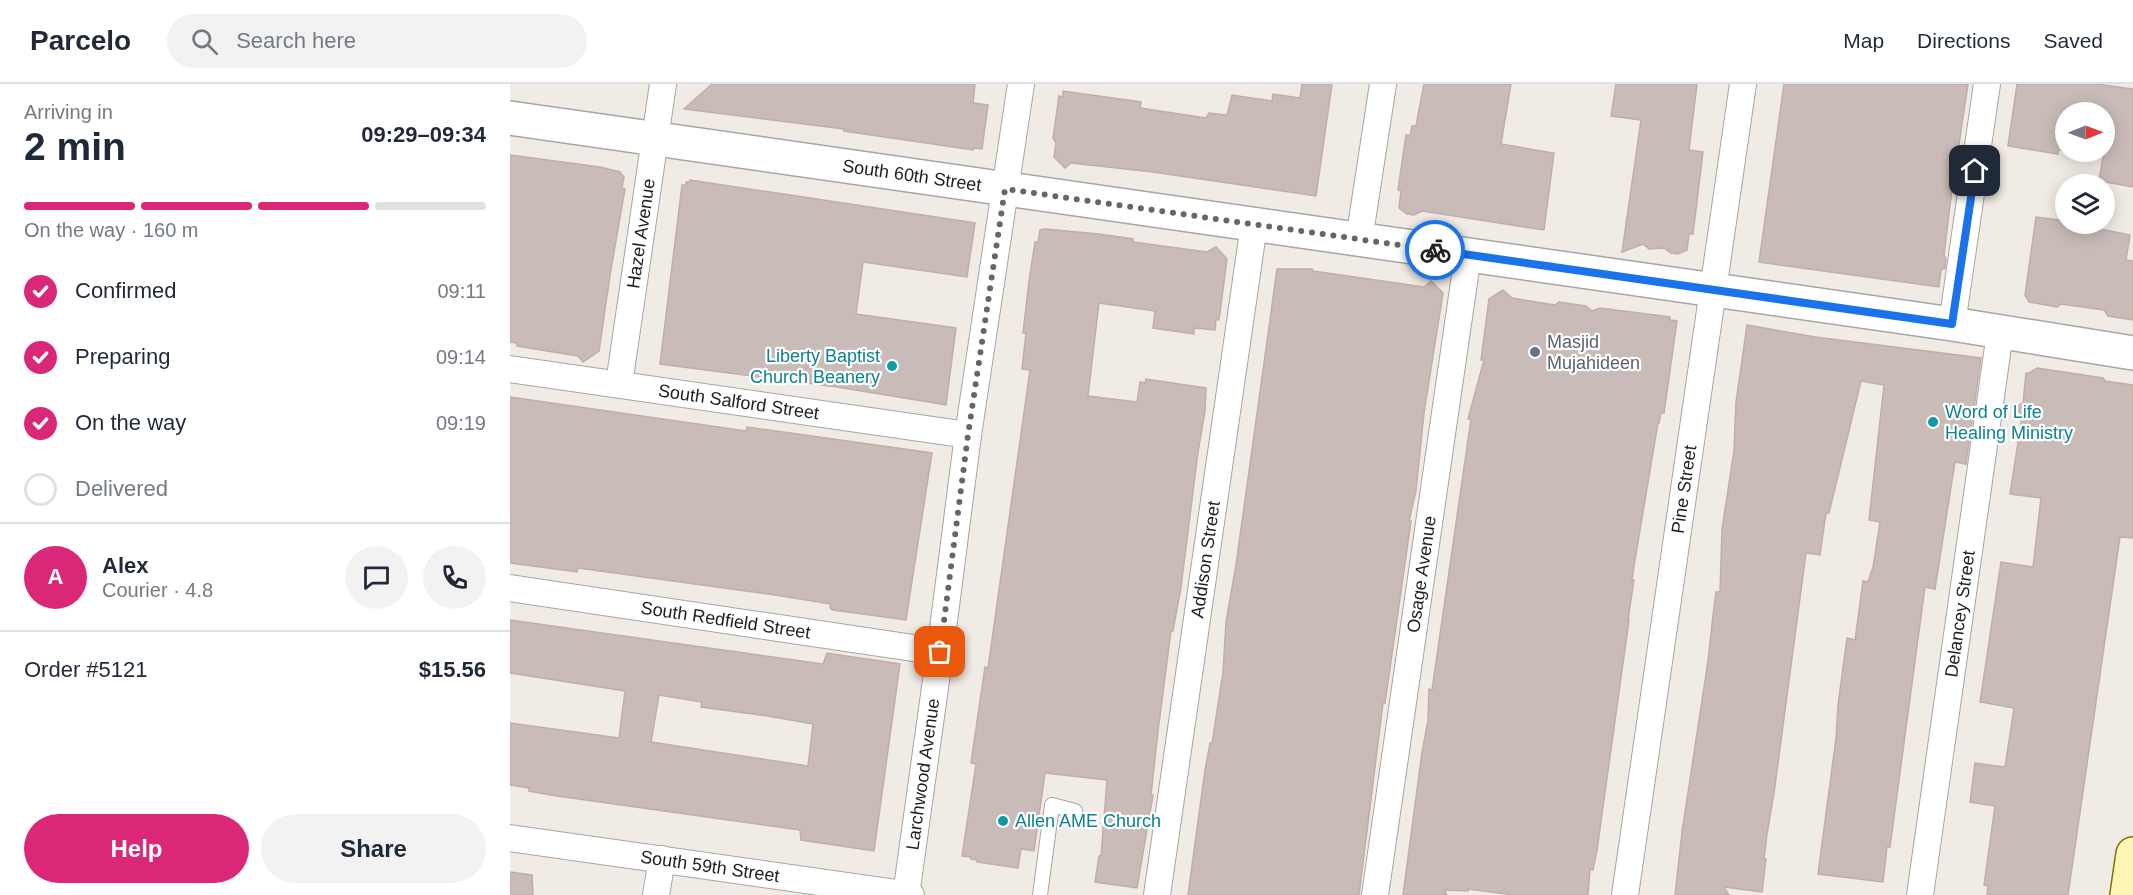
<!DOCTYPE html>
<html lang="en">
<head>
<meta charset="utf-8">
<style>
	body { margin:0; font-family:Helvetica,sans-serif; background:#f2f2f3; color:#1f2937; height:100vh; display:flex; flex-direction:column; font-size:22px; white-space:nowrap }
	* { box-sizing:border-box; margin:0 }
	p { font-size:20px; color:#747a83 }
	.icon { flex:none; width:33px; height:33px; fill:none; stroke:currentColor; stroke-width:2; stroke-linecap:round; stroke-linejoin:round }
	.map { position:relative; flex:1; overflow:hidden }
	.panel { display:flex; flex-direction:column; background:#fff; width:510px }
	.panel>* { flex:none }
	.needle { width:39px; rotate:89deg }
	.tools { position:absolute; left:1545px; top:18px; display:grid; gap:12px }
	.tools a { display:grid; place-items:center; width:60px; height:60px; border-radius:50%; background:#fff; box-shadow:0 3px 15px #0003; font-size:30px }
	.pin { position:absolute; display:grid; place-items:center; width:51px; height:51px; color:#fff; margin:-26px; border-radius:12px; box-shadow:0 3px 9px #0006 }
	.courier { position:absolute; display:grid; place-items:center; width:60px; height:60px; margin:-30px; border:4px solid #1a73e8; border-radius:50%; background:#fff; color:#222; box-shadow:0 2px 8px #0007 }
	.headline em { font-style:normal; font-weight:800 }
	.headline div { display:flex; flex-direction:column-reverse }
	.headline { display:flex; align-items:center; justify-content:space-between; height:102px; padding:0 24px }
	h1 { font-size:39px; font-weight:800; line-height:45px }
	.bar { display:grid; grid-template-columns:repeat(4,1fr); gap:9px 6px; align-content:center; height:72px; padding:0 24px }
	.bar i { height:8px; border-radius:4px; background:#e0e1e3 }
	.bar .active { background:#db2777 }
	.bar p { grid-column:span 4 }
	.line { display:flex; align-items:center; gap:15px; padding:0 24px; border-top:2px solid #e0e1e3 }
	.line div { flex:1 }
	.round { display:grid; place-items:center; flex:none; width:63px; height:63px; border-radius:32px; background:#f2f2f3 }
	ol { padding:0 24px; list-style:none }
	li { display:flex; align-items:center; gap:18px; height:66px }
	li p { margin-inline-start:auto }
	li .icon { padding:6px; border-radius:50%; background:#db2777; color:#fff; stroke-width:4 }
	li:last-child { color:#747a83 }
	li i { width:33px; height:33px; border:3px solid #e0e1e3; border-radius:50% }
	.cta { display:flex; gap:12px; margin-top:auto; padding:12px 24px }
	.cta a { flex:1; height:69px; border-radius:36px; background:#db2777; color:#fff; font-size:24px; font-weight:800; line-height:69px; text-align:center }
	.cta a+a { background:#f2f2f3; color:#1f2937 }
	header { display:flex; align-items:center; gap:36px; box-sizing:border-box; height:84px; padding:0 30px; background:#fff; border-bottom:2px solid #e0e1e3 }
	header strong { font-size:28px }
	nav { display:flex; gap:33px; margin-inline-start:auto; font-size:21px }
	.search { width:420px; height:54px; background:#f2f2f3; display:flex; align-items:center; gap:15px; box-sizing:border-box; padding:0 21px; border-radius:33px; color:#747a83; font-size:22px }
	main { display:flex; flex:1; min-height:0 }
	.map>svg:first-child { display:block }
</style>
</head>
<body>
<header>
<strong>Parcelo</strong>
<div class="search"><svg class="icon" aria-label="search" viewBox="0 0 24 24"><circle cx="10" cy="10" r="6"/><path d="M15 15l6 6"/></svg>Search here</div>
<nav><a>Map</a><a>Directions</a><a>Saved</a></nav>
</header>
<main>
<section class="panel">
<div class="headline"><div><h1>2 min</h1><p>Arriving in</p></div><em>09:29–09:34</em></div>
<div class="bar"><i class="active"></i><i class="active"></i><i class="active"></i><i></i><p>On the way · 160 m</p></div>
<ol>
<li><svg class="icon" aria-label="check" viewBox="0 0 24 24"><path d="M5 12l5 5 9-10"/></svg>Confirmed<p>09:11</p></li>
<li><svg class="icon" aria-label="check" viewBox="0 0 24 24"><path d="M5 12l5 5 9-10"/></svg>Preparing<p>09:14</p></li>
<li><svg class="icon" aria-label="check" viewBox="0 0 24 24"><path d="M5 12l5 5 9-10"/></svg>On the way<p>09:19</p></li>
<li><i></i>Delivered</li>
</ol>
<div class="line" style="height:108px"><b class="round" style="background:#db2777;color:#fff">A</b><div><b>Alex</b><p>Courier · 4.8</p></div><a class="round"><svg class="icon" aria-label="chat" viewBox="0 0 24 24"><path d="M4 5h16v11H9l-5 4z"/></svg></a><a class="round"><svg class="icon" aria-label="phone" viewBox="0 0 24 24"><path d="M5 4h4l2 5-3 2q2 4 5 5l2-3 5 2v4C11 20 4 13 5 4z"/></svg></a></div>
<div class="line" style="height:78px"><div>Order #5121</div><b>$15.56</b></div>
<div class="cta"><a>Help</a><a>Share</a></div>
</section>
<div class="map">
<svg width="1623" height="811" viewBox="0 0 1623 811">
	<rect width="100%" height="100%" fill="#f1ebe5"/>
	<!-- building -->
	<g fill="#c9bbb8" stroke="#c4ada6" stroke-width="1.5" fill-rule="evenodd">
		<polygon points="202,0 465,0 463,19 478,21 472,65 463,64 463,66 334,47 334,45 174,25"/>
		<polygon points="792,0 822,0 806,112 643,88 561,79 555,84 544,73 546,59 543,54 549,12 553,13 553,7 631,18 630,24 696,34 699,29 717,31 722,11 762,17 763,10 790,14"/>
		<polygon points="914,0 1001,0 991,60 1044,69 1034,146 912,127 904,131 897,130 889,124 891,107 888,106 896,51 900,52 902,42 906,42"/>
		<polygon points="1106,0 1187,0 1179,66 1193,68 1183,150 1179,150 1177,166 1168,170 1161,169 1154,164 1139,165 1133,160 1112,168 1131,36 1101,32"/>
		<polygon points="1274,0 1458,0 1440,121 1434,171 1436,175 1435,184 1431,186 1429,203 1249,178"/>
		<polygon points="1507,0 1586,0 1623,5 1623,103 1589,97 1593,72 1561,68 1594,68 1594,28 1556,28 1556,67 1548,66 1548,70 1498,62"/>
		<polygon points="0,71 90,83 110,88 111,90 114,92 112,104 115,105 101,185 89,267 73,278 68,272 7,262 7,259 0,258"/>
		<polygon points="180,96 465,139 457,193 353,178 346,230 446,244 436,321 327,303 150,280 172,101 176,101 176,98 179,98"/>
		<polygon points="1526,133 1556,137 1556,140 1581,140 1581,143 1620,151 1616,176 1623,177 1623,236 1598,232 1594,226 1551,220 1547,223 1519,218 1515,211"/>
		<polygon points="535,145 589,150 623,155 623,158 697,168 706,163 717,175 709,236 706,235 705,246 684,244 684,250 643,244 645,227 589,219 578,312 627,318 630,298 635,299 636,295 696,304 695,327 688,368 671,503 663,547 661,547 648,647 641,711 643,711 627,804 585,798 589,772 591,772 597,696 535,689 524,767 511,765 508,784 467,778 468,776 461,775 461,773 452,772 466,680 461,679 475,583 478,584 520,286 512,285 516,249 513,249 519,197 525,158 528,158 530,146"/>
		<polygon points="767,185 802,185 803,187 914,203 921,197 933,209 914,329 906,407 899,437 901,437 875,619 873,619 849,811 678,811 695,686 700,659 702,659 713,588 716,538 726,481"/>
		<polygon points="993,206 1002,214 1045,221 1049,218 1076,222 1082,227 1090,224 1145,231 1160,233 1160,236 1167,237 1154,329 1151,329 1149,339 1148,339 1124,482 1122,496 1124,496 1118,536 1119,536 1087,766 1083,786 1080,785 1078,811 1004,811 958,805 958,807 934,806 937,811 893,811 912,668 918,637 919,605 922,606 961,335 958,335 974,276 971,276 979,215"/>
		<polygon points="1237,241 1305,253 1471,274 1456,380 1445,378 1425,505 1415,503 1380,763 1377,763 1373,798 1308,790 1326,654 1328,621 1337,554 1345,556 1353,497 1358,498 1363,483 1370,438 1359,436 1374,301 1351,297 1319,429 1316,429 1310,471 1296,469 1264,709 1257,750 1254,775 1256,775 1252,808 1214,803 1219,811 1165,811 1172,748 1198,577 1203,531 1206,508 1210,508 1212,445 1224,367 1226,318"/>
		<polygon points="1527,284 1593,294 1595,297 1623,301 1623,454 1610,453 1558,811 1477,811 1478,802 1474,801 1485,722 1460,718 1465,679 1495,683 1504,624 1470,618 1491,478 1523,483 1531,414 1500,410 1512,332 1506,323 1513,319 1516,289 1519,289"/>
		<polygon points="0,313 236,347 237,343 422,369 396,536 323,526 320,524 321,520 265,511 68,484 67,488 0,479"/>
		<path d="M0,536L313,580L317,569L390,580L364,767L291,756L290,746L47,712L19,707V704L0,701V639L109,654L115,607L0,589ZM149,611L192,618L191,623L258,632L303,640L298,682L141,658Z"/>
		<polygon points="0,788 22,791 23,811 0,811"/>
	</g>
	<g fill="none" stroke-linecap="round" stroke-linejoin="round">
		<!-- service casing -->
		<g stroke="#a6a6a6" stroke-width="16">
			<polyline id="service" points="530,811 542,721 565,727"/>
		</g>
		<!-- minor casing -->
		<g stroke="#a6a6a6" stroke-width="28">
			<g id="minor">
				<polyline points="849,156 873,0"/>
				<polyline points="1442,240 1477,0"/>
				<path id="s1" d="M0,285L458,351"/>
				<path id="s2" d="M109,300L153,0"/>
				<path id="s3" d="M0,504L430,568"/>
				<path id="s4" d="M0,754L401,811"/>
				<polyline points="146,811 152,775"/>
				<path id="s5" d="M396,811L430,568L458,351L511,0"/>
				<path id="s6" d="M647,811L744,141"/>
				<path id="s7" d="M865,811L958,171"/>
				<path id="s8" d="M1115,811L1233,0"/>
				<path id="s9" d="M1410,811L1490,249"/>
			</g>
		</g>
		<!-- tertiary casing -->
		<g stroke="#a6a6a6" stroke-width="36">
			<g id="tertiary">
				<path id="s10" d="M0,34L1442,240L1623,269"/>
			</g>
		</g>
		<!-- secondary casing -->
		<g stroke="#7d7300" stroke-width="36">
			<polyline id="secondary" points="1617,811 1623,770"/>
		</g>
		<!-- service -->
		<use href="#service" stroke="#fff" stroke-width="14"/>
		<!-- minor -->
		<use href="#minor" stroke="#fff" stroke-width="26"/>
		<!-- tertiary -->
		<use href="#tertiary" stroke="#fff" stroke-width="33"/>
		<!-- secondary -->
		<use href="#secondary" stroke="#fef5b5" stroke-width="33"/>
	</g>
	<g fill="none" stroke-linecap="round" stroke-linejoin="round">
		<!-- done -->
		<polyline stroke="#686664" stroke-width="6" stroke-dasharray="0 10.8" points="430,568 458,351 495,105 925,166"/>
		<!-- route -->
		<polyline stroke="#1a73e8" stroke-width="8" points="925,166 1442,240 1465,87"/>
	</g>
	<!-- markers -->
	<circle fill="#6b7280" stroke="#fff" stroke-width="2" cx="1025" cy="268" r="6"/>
	<g fill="#0f9aa8" stroke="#fff" stroke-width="2">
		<circle cx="382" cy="282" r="6"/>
		<circle cx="1423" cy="338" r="6"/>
		<circle cx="493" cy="737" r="6"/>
	</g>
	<g text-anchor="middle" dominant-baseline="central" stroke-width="4.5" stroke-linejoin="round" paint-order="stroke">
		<!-- street labels -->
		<g font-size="18" fill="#1f1f1f" stroke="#fff">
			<text stroke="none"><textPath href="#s10" startOffset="406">South 60th Street</textPath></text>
			<text stroke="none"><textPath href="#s2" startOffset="152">Hazel Avenue</textPath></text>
			<text stroke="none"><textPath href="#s1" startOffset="231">South Salford Street</textPath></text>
			<text stroke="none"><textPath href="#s8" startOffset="410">Pine Street</textPath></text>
			<text stroke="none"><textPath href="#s6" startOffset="339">Addison Street</textPath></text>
			<text stroke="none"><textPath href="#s7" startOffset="324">Osage Avenue</textPath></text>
			<text stroke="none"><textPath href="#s9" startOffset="284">Delancey Street</textPath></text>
			<text stroke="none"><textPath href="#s3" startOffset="218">South Redfield Street</textPath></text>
			<text stroke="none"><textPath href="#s5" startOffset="122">Larchwood Avenue</textPath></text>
			<text stroke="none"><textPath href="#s4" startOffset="202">South 59th Street</textPath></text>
		</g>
		<!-- worship labels -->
		<g font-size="18" fill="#5b616d" stroke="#fff" text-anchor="start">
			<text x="1037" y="258">Masjid<tspan x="1037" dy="21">Mujahideen</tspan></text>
		</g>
		<!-- culture labels -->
		<g font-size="18" fill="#0d838f" stroke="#fff" text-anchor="start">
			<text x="370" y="272" text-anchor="end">Liberty Baptist<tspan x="370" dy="21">Church Beanery</tspan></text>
			<text x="1435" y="328">Word of Life<tspan x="1435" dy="21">Healing Ministry</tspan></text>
			<text x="505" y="737">Allen AME Church</text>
		</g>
	</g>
</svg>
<div class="tools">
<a><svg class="needle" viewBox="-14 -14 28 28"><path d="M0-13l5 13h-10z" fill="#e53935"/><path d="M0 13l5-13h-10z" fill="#747a83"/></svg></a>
<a><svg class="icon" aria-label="layers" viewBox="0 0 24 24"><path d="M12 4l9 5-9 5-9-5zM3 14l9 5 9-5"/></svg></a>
</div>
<div class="pin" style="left:430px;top:568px;background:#ea580c"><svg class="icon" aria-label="bag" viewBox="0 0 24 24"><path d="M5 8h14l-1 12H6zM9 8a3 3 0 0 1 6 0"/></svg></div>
<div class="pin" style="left:1465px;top:87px;background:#1f2937"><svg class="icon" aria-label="home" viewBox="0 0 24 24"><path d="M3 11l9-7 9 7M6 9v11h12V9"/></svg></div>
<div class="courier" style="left:925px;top:166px"><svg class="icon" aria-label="bike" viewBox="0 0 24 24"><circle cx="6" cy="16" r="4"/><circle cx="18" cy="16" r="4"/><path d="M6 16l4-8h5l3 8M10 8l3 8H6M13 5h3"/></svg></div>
</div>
</main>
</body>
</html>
